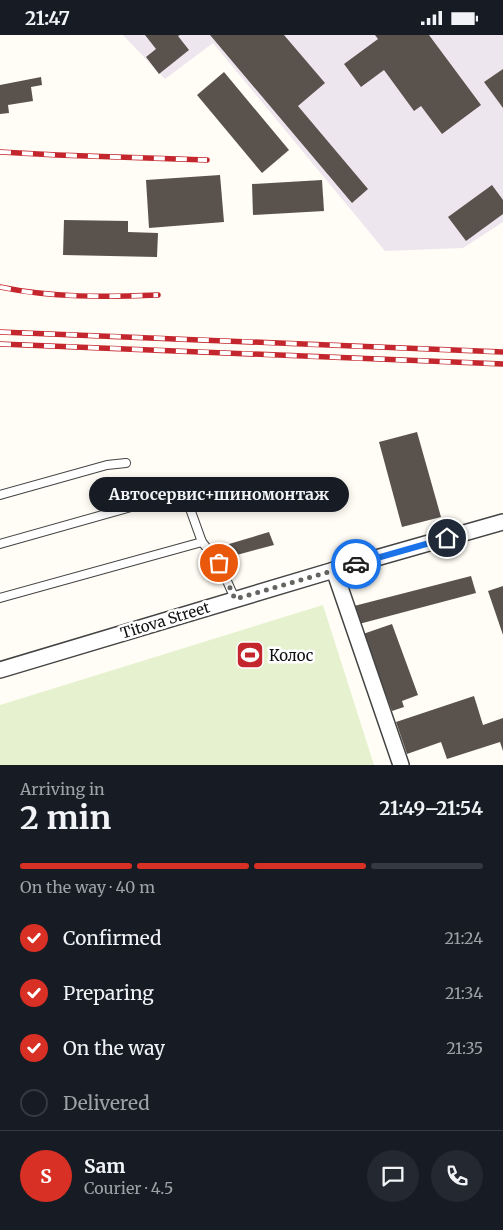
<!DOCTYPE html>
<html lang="en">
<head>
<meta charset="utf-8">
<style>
	body { margin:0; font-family:Merriweather,serif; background:#242831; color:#f1f3f6; height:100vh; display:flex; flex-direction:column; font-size:19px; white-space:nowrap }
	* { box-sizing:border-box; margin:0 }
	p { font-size:16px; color:#9ea1a6 }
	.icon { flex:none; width:28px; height:28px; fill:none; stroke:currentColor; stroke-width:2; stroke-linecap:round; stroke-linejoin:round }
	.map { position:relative; height:730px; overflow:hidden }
	.side { display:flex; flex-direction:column; background:#171b24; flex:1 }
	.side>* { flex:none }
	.pin { position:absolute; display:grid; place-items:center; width:42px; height:42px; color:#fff; margin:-21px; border:2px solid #fff; border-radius:50%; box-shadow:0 1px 5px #0007 }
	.courier { position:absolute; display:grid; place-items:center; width:50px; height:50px; margin:-25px; border:4px solid #1a73e8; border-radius:50%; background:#fff; color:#222; box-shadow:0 1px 6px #0007 }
	.bubble { position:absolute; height:35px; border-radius:18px; background:#171b24; box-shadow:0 2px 8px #0003; font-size:16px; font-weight:700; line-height:35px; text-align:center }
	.overview em { font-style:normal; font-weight:700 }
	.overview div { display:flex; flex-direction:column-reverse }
	.overview { display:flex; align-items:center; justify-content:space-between; height:85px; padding:0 20px }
	h1 { font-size:32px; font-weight:700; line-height:38px }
	.bar { display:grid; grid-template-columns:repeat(4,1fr); gap:8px 5px; align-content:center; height:60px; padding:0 20px }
	.bar i { height:6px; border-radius:4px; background:#363941 }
	.bar .current { background:#d93025 }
	.bar p { grid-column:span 4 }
	.line { display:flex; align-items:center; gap:12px; padding:0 20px; border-top:1px solid #363941 }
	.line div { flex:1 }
	.round { display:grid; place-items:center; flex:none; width:52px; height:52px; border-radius:26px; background:#242831 }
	ol { padding:0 20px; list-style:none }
	li { display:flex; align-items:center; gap:15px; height:55px }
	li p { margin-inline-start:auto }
	li .icon { padding:5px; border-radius:50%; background:#d93025; color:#fff; stroke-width:4 }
	li:last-child { color:#9ea1a6 }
	li i { width:28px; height:28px; border:2px solid #363941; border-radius:50% }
	.status { display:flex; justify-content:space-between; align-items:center; height:35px; padding:0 25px; background:#171b24; direction:ltr }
	.status svg { height:14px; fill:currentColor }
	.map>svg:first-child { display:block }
</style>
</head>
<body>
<div class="status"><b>21:47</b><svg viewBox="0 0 49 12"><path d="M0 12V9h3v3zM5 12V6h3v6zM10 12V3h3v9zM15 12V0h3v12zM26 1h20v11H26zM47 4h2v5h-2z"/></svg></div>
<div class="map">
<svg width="503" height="730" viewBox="0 0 503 730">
	<rect width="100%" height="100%" fill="#fffdf5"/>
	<!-- industrial -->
	<polygon fill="#eee6ef" points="123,0 503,0 503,187 463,213 385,216 213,8 165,44"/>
	<!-- pitch -->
	<polygon fill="#e6f2cf" points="323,570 374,730 0,730 0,670"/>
	<!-- building -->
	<g fill="#5a524d">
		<polygon points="145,0 180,0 178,1 189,15 159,39 146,22 156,14"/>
		<polygon points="210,0 284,0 325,48 298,71 368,154 352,168"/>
		<polygon points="375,0 429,0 481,70 442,99 421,71 414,76 384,35 361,52 344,29 378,4"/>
		<polygon points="503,34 503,73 484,47"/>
		<polygon points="224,37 289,115 262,138 197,60"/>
		<polygon points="41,42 42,50 31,52 33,66 8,70 9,78 0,79 0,50"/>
		<polygon points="220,140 224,187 149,193 146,145"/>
		<polygon points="322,145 324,176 253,180 252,149"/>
		<polygon points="492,150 503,165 503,179 466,206 448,182"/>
		<polygon points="64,185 128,186 128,197 158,198 157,222 63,220"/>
		<polygon points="417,397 441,482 402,492 379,407"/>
		<polygon points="269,497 274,510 233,521 229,509"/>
		<polygon points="471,541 476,558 359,589 354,571"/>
		<polygon points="503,551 503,600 488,556"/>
		<polygon points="392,589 418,660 402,666 404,672 392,676 363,599"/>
		<polygon points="474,661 483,690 503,683 503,716 500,707 447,724 441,707 407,719 396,687"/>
	</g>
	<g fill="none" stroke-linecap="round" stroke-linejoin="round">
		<!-- lane casing -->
		<g stroke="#444" stroke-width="10">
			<g id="lane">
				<polyline points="0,460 107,430 126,428"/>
				<polyline points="0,509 184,457 202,507 219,528 235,564"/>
				<polyline points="0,563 202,507"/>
			</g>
		</g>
		<!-- street casing -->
		<g stroke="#444" stroke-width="18">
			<g id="street">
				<polyline points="334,535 503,487"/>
				<polyline points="0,635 334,535 401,730"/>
			</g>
		</g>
		<!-- lane -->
		<use href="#lane" stroke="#fff" stroke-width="8"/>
		<!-- street -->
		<use href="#street" stroke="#fff" stroke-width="15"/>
		<!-- rail casing -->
		<g stroke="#c4262e" stroke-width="5.5">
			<g id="rail">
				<polyline points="0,117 57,120 207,125"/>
				<path d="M0,252C52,263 106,262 158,260"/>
				<polyline points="0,297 503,317"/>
				<polyline points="0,309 503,329"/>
			</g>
		</g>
		<!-- rail -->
		<use href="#rail" stroke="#fff" stroke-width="4" stroke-dasharray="11" stroke-linecap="butt"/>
	</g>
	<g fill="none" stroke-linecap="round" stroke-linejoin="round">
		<!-- done -->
		<polyline stroke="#646461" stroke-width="5" stroke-dasharray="0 9" points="219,528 235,564 356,529"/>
		<!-- route -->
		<polyline stroke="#1a73e8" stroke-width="6" points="356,529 447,503"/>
	</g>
	<!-- icons -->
	<defs>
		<g id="stadium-square" transform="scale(1.4375)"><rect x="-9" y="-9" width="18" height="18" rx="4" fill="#c4262e" stroke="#fff"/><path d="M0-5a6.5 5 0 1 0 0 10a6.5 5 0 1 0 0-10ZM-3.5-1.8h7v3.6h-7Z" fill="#fff"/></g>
	</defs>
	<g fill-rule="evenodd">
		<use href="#stadium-square" x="250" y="620"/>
	</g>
	<g text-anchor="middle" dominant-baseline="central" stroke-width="5" stroke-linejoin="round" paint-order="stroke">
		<!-- street labels -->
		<g font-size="15" fill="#111" stroke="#fff">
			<text transform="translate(165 585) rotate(-17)">Titova Street</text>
		</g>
		<!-- poi labels -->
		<g font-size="15" fill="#111" stroke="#fff" text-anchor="start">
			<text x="269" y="620">Колос</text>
		</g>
	</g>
</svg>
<div class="pin" style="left:219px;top:528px;background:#ea580c"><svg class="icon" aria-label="bag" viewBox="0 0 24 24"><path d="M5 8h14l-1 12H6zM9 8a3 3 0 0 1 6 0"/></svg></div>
<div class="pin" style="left:447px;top:503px;background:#1f2937"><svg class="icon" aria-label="home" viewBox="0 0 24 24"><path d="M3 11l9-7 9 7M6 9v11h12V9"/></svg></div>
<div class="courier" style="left:356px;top:529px"><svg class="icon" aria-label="car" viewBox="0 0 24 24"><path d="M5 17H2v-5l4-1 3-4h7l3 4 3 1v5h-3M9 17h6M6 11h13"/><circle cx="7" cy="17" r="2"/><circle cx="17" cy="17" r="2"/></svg></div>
<div class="bubble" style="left:89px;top:442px;width:260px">Автосервис+шиномонтаж</div>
</div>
<section class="side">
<div class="overview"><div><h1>2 min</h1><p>Arriving in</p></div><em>21:49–21:54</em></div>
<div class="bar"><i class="current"></i><i class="current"></i><i class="current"></i><i></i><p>On the way · 40 m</p></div>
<ol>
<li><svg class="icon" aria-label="check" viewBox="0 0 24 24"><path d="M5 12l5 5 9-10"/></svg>Confirmed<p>21:24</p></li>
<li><svg class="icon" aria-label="check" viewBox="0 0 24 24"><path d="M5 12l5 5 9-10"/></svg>Preparing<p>21:34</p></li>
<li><svg class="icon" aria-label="check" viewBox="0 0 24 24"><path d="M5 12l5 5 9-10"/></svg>On the way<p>21:35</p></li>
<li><i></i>Delivered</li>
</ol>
<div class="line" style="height:90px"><b class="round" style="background:#d93025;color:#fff">S</b><div><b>Sam</b><p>Courier · 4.5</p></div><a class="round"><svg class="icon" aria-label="chat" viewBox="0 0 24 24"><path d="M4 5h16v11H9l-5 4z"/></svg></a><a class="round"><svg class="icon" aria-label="phone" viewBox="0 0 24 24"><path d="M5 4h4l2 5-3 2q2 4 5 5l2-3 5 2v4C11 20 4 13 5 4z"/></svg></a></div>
</section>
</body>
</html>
